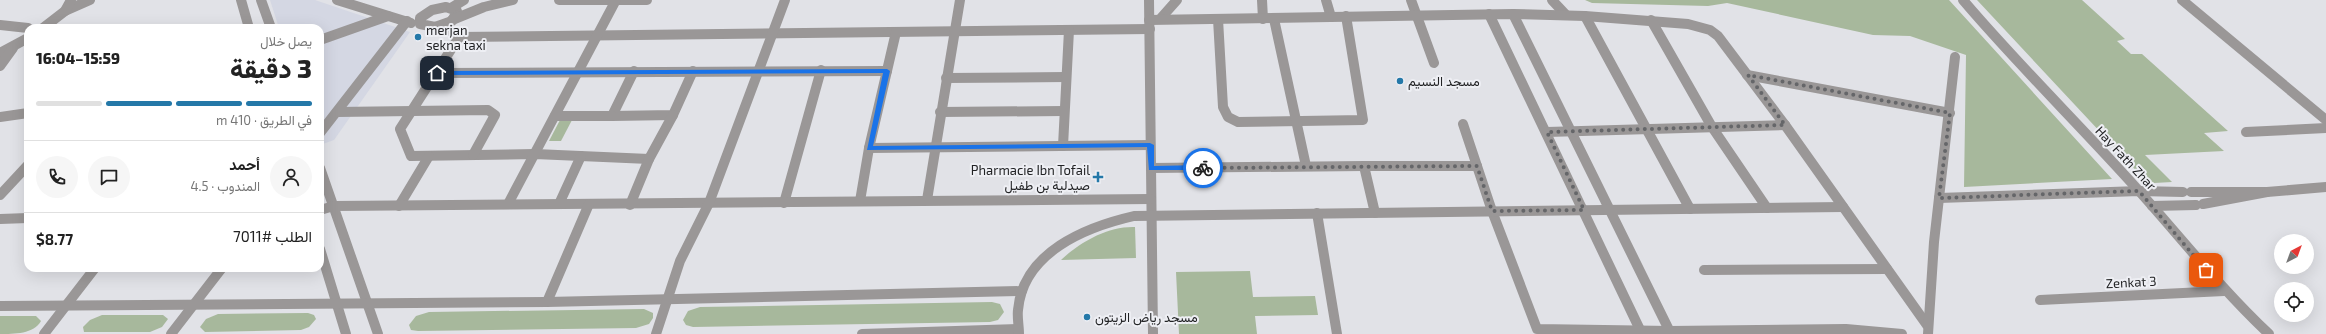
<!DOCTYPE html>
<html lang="ar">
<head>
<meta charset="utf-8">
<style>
	body { margin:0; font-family:"Exo 2",Vazirmatn,sans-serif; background:#f6f6f6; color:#222; direction:rtl; height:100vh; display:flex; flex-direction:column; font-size:15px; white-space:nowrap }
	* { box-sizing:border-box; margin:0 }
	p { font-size:13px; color:#767676 }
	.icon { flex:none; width:22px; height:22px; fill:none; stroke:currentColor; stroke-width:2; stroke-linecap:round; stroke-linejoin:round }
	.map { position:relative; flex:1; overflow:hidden; direction:ltr }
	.side { position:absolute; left:24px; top:24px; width:300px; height:248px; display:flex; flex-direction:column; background:#fff; border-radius:12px; box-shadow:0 4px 16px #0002; direction:rtl }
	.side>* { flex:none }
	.needle { width:26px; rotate:41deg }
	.tools { position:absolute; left:2274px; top:234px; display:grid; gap:8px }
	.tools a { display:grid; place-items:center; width:40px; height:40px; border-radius:50%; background:#fff; box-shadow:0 4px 16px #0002; font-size:20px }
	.pin { position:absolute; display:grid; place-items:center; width:34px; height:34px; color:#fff; margin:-17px; border-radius:8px; box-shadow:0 2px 6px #0006 }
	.courier { position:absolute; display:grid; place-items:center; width:40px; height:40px; margin:-20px; border:3px solid #1a73e8; border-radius:50%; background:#fff; color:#222; box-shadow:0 1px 5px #0007 }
	.head em { font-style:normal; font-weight:800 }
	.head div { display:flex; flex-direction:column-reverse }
	.head { display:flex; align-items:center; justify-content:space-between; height:68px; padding:0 12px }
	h1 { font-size:26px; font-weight:800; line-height:30px }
	.bar { display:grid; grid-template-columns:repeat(4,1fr); gap:6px 4px; align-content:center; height:48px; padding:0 12px }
	.bar i { height:5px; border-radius:3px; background:#e0e0e0 }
	.bar .selected { background:#2478a8 }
	.bar p { grid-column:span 4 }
	.line { display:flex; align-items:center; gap:10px; padding:0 12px; border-top:1px solid #e0e0e0 }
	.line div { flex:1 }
	.round { display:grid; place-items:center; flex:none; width:42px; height:42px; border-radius:21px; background:#f6f6f6 }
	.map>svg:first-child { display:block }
</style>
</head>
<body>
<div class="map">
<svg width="2326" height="334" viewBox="0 0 2326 334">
	<rect width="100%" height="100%" fill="#e1e2e7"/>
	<!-- built -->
	<polygon fill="#d4d7e3" points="270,0 315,0 410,32 334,140 320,145 320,28 279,28"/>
	<!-- green -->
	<g fill="#a7b89c">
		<polygon points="1585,0 1949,0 2112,179 1964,187 1966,55 1910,36 1873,35 1727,3 1708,6 1592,3"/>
		<polygon points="1977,0 2082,0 2125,39 2117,41 2131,54 2142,54 2228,131 2204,133 2224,151 2145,155 2172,182 2154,183 2146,181"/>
		<polygon points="560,120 572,120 561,141 549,141"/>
		<path d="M1135,227L1136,258L1061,260C1080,242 1108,226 1135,227Z"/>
		<polygon points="1250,271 1253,297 1315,296 1318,315 1255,316 1257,334 1179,334 1176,272"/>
		<polygon points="992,302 1000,304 1004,312 998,320 990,322 693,327 686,325 683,320 688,311 700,307"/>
		<polygon points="644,309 653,313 653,318 649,324 636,328 418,331 411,330 409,325 416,316 429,312"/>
		<polygon points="308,313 314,315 316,319 309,327 301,330 205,332 200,327 206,319 218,314"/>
		<polygon points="102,315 163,315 168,319 162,327 150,332 84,332 83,327 90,320"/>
		<path d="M0,316H36L41,321C34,334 14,334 0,334Z"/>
	</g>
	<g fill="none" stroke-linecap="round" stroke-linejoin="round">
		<!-- minor -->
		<g stroke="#9a9797" stroke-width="10">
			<polyline points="241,0 249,28"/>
			<polyline points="261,0 271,28"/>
			<polyline points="337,0 411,23"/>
			<polyline points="559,0 647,0"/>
			<polyline points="1149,0 1153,334"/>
			<polyline points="1262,0 1263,19"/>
			<polyline points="1326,0 1331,17"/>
			<polyline points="1411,0 1434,63"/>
			<polyline points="1552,0 1566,15"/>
			<path d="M1963,0C2019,66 2081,126 2139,191C2182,239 2222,290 2269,334"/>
			<polyline points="2182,0 2326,120"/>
			<polygon points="446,7 457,11 452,21 435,27 420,24 420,18 432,10"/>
			<polyline points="451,8 464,0"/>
			<polyline points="65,11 90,0"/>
			<polyline points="1489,14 1642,334"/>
			<polyline points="1513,14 1671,334"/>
			<polyline points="1585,16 1690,209"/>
			<polyline points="1161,18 1177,0"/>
			<polyline points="1218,19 1223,107 1228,117 1238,122 1363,120 1346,16"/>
			<polyline points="1274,19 1306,166"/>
			<polyline points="452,20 484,7 513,0"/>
			<polyline points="1149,20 1513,14 1585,16 1688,24 1710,30 1718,36 1785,125 1927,325"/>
			<polyline points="1651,20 1712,127 1767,208"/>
			<polyline points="0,25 28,28"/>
			<polyline points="442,25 459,37 1150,29"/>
			<polyline points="43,28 65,11 71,0"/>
			<polyline points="459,37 400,129 411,156 535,154 649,159"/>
			<polyline points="320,40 388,16"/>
			<polyline points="0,53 28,38"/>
			<polyline points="0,66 13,48"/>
			<polyline points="634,71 612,116 673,115 693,71"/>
			<polyline points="437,73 887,71"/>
			<polyline points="1747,75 1950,113"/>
			<polyline points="946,78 1066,77"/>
			<polyline points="337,112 488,110 495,115 473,155"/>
			<polyline points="940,112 1063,111"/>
			<polyline points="555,116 612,116"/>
			<polyline points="0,117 28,113"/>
			<polyline points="1463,124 1492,211 1537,329 1670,331 1846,329 1902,334"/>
			<polyline points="1547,132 1785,125"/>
			<polyline points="2246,132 2326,128"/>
			<polyline points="320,133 407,21"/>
			<polyline points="1063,146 1069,30"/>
			<polyline points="869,148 1150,145"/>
			<polyline points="320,168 378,334"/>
			<polyline points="1151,168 1364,166"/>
			<polyline points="2191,192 2267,192 2203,204"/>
			<polyline points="2267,192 2326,187"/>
			<polyline points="0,195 28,165"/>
			<polyline points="1939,198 2139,191 2183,192"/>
			<polyline points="927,200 960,0"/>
			<polyline points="860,201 869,148 896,32"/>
			<polyline points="784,203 821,70"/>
			<polyline points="508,204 616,0"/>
			<polyline points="559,204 581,156"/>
			<polyline points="630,205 649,159 673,115"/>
			<polyline points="399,206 429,156"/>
			<polyline points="2152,206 2196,205"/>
			<polyline points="320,210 334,206 1151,199"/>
			<polyline points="1317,213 1337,334"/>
			<polyline points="1375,213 1364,166 1477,166"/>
			<polyline points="0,219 28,218"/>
			<polyline points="320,249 346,334"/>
			<polyline points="1704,270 1887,269"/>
			<polyline points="2040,300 2224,291"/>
			<polyline points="547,302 589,204"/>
			<polyline points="0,306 547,302 1022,291"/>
			<polyline points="44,334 95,268"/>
			<polyline points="171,334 222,268"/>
			<polyline points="656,334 680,261 709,203 785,0"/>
			<polyline points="862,334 1018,329"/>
			<path d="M1019,334C1019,326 1017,317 1018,310C1023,252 1086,227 1134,216L1843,207"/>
			<polyline points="1928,334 1934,242 1955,57"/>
		</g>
	</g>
	<!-- route -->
	<polygon fill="#1a73e8" points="887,69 890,71 873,146 1150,143 1154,145 1154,166 1203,165 1206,168 1203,170 1149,170 1147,147 867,150 883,73 437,75 434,73 437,71"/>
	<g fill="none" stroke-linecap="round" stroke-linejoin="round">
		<!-- done -->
		<polyline stroke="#656669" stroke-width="4" stroke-dasharray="0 7.2" points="1203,168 1477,166 1492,211 1584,210 1547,132 1785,125 1748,75 1950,113 1939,198 2139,191 2206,270"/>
	</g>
	<!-- markers -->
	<g fill="#2478a8" stroke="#eeeff4" stroke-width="1.5">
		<circle cx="418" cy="37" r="4"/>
		<circle cx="1400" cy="81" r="4"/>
		<path d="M1096 171h4v4h4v4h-4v4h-4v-4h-4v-4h4z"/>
		<circle cx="1087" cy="317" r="4"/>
	</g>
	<g text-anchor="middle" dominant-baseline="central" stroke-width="4" stroke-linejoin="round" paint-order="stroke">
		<!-- poi labels -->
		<g font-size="13" fill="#222325" stroke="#eeeff4" text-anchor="start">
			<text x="426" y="30">merjan<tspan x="426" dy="15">sekna taxi</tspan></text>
			<text x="1408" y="81">مسجد النسيم</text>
			<text x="1090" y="170" text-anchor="end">Pharmacie Ibn Tofail<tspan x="1090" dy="15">صيدلية بن طفيل</tspan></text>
			<text x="1095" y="317">مسجد رياض الزيتون</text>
		</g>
		<!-- street labels -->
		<g font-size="13" fill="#222325" stroke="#eeeff4">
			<text transform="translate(2126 158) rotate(47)">Hay Fath Zhar</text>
			<text transform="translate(2131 282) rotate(-3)">Zenkat 3</text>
		</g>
	</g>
</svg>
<div class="tools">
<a><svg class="needle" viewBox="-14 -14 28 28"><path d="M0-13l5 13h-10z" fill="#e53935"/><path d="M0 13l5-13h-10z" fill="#767676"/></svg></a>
<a><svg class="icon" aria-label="locate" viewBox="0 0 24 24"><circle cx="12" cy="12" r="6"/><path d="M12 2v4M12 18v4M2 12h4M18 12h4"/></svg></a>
</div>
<div class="pin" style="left:2206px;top:270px;background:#ea580c"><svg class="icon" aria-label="bag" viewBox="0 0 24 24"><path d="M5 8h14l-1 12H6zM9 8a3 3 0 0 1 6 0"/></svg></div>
<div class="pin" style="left:437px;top:73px;background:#1f2937"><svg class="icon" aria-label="home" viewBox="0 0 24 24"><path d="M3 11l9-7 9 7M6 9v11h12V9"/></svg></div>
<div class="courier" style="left:1203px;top:168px"><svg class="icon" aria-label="bike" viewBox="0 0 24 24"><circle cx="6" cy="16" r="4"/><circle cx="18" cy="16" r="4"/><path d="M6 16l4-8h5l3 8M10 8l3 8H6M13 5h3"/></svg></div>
<section class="side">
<div class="head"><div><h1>3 دقيقة</h1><p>يصل خلال</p></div><em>15:59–16:04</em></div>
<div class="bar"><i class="selected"></i><i class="selected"></i><i class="selected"></i><i></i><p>في الطريق · 410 m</p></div>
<div class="line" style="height:72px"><a class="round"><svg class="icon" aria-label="person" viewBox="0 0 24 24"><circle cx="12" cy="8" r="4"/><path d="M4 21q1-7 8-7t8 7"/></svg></a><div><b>أحمد</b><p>المندوب · 4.5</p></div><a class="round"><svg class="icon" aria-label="chat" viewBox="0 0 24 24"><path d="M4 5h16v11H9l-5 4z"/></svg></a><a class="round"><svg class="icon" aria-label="phone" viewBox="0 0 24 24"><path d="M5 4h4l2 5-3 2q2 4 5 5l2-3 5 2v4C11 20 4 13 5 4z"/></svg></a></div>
<div class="line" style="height:52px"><div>الطلب #7011</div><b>$8.77</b></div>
</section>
</div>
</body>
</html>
